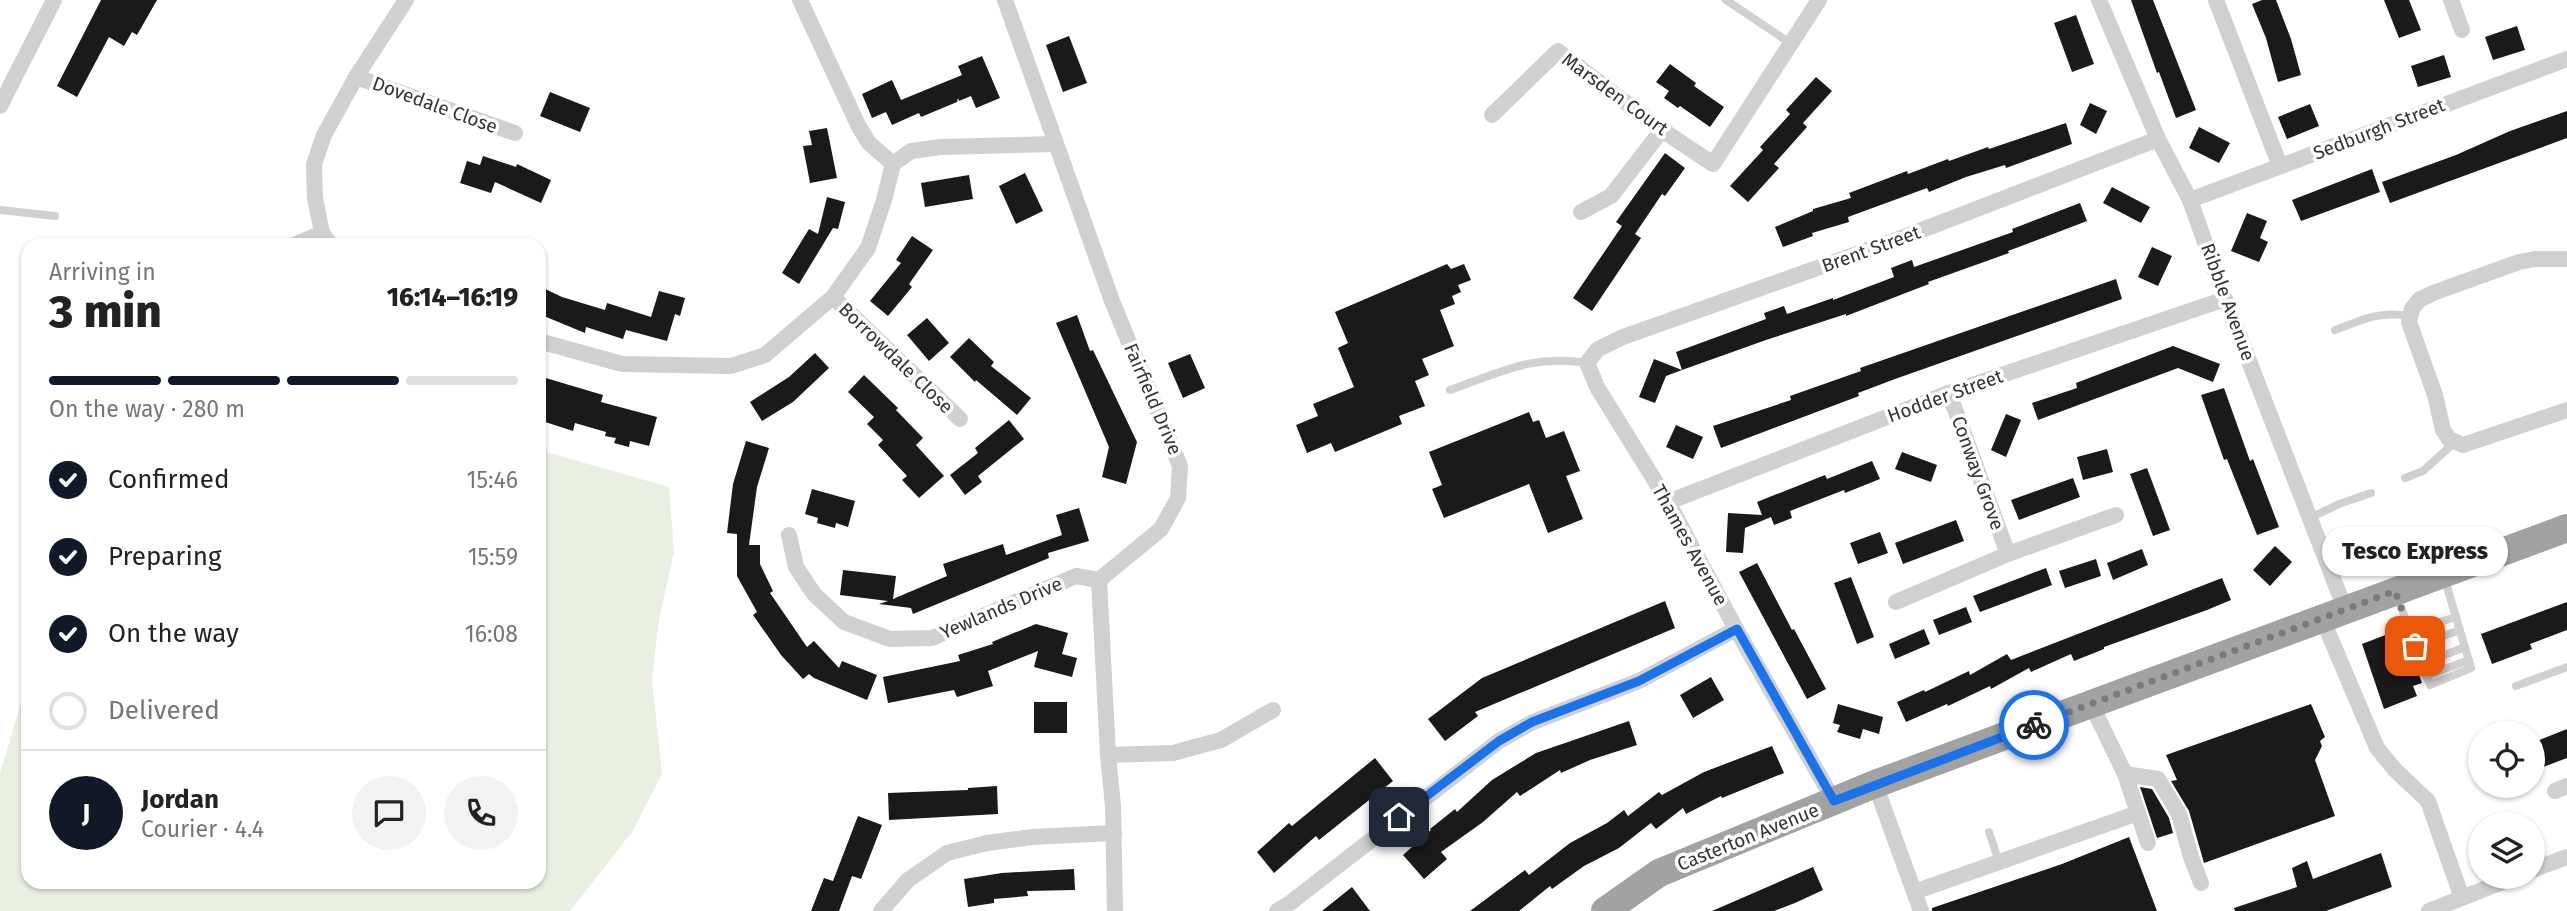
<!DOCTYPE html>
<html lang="en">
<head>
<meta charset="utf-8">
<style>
	body { margin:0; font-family:"Fira Sans",sans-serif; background:#f2f2f2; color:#222; height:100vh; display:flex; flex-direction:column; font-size:26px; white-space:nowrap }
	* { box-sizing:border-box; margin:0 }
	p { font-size:23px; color:#767676 }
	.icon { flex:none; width:38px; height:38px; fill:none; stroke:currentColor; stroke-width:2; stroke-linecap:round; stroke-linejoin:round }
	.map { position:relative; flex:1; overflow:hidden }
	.details { position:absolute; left:21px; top:238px; width:525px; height:651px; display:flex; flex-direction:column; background:#fff; border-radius:21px; box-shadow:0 2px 5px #0004 }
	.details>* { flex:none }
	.fabs { position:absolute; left:2468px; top:721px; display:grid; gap:14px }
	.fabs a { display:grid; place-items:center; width:77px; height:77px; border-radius:50%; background:#fff; box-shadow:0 2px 5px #0004; font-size:35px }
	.pin { position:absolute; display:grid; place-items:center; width:60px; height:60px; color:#fff; margin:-30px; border-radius:14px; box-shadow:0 4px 10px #0006 }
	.courier { position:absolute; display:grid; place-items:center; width:70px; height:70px; margin:-35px; border:5px solid #1a73e8; border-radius:50%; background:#fff; color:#222; box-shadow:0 2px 9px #0007 }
	.bubble { position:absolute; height:49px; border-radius:24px; background:#fff; box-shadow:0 2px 5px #0004; font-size:23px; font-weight:800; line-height:49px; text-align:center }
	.head em { font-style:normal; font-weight:800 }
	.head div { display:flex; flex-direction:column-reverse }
	.head { display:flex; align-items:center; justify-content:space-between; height:119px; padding:0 28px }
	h1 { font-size:46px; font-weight:800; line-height:52px }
	.bar { display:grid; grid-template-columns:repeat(4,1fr); gap:10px 7px; align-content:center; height:84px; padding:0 28px }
	.bar i { height:9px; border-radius:5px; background:#e0e0e0 }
	.bar .selected { background:#111827 }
	.bar p { grid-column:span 4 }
	.line { display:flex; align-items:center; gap:18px; padding:0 28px; border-top:2px solid #e0e0e0 }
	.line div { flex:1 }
	.round { display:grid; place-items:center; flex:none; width:74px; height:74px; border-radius:37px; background:#f2f2f2 }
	ol { padding:0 28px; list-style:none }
	li { display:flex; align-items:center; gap:21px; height:77px }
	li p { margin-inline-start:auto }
	li .icon { padding:7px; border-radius:50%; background:#111827; color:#fff; stroke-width:4 }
	li:last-child { color:#767676 }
	li i { width:38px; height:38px; border:4px solid #e0e0e0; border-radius:50% }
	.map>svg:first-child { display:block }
</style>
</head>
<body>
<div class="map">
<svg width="2567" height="911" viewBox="0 0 2567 911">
	<rect width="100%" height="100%" fill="#fff"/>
	<!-- green -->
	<polygon fill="#eaf0e1" points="539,450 669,487 674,552 659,620 652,680 662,774 632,832 570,911 0,911 0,773 21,703 28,706 28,882 539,882"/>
	<!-- building -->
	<g fill="#1a1a1a">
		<polygon points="101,0 157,0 137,35 132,32 124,46 109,37 77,97 57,86"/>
		<polygon points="2131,0 2153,0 2196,110 2176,118 2159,72 2157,73"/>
		<polygon points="2262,0 2276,0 2291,39 2301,75 2278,82 2266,38 2252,4"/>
		<polygon points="2384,0 2409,0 2421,30 2399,38"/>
		<polygon points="2076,15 2094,64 2072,72 2054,23"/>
		<polygon points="2517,26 2525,50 2493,60 2485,37"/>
		<polygon points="1069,36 1087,83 1063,92 1046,45"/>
		<polygon points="2444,55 2451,77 2418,87 2411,66"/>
		<polygon points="982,56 1000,98 976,108 971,96 959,101 958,98 957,102 921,117 919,113 892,125 886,112 872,118 862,94 892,80 901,100 962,75 958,66"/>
		<polygon points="1670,64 1696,83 1694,86 1724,107 1710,127 1680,106 1678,108 1664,98 1669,91 1656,82"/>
		<polygon points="1816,77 1832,91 1803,123 1807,127 1774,164 1779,168 1748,202 1730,186 1763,150 1760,147 1790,114 1786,110"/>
		<polygon points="550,92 590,108 580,132 540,116"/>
		<polygon points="2090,103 2107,111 2096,134 2080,125"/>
		<polygon points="2310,104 2319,126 2287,139 2278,117"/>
		<polygon points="2567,111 2567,138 2390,203 2382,182 2456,155 2510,131"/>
		<polygon points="2066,123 2072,144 2006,168 2005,165 1966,177 1929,192 1927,188 1848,217 1849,222 1812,233 1813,236 1783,247 1775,227 1813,211 1813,209 1851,198 1849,193 1907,171 1908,174 1948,159 1949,161 1988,147 1989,149"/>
		<polygon points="2199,127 2230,143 2219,163 2189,148"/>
		<polygon points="827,128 837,178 810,183 803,146 812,145 809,131"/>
		<polygon points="1665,153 1685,168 1665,196 1662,194 1635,234 1641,238 1592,311 1573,298 1622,226 1616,222"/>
		<polygon points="483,156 516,167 517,164 551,180 541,203 495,182 491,193 460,183 467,161 480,165"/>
		<polygon points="2372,169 2380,192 2301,221 2292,200"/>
		<polygon points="1025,173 1043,211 1016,224 999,186"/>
		<polygon points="969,175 973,199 925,207 921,183"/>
		<polygon points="2112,187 2150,207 2141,223 2103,203"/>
		<polygon points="827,197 845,202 838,229 833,228 799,284 782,273 809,229 818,234"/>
		<polygon points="2080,203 2087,221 2008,251 2009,253 1928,282 1929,284 1846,316 1846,314 1766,340 1682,370 1676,352 1766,319 1764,313 1784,306 1787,314 1833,298 1833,300 1894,277 1891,268 1912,260 1914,267 2013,232 2012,229"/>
		<polygon points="2247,213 2267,221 2260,238 2268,242 2259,262 2231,251"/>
		<polygon points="912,236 933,250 909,284 912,287 888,316 870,301 901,263 896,260"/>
		<polygon points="2152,247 2172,256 2158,286 2138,277"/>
		<polygon points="1447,264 1451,269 1464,264 1471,280 1458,285 1461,292 1452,296 1455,304 1440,310 1454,346 1422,359 1429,375 1415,381 1425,406 1399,416 1402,424 1335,452 1331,443 1307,453 1296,425 1318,416 1313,404 1354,387 1338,348 1348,343 1335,312"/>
		<polygon points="2116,279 2122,299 1895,379 1858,393 1859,396 1721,448 1713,426 1791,400 1790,396 1861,371 1860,368"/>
		<polygon points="539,286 562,297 605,310 607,303 651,317 659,291 685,298 680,316 675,314 667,341 626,330 623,339 586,327 585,333 539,314"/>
		<polygon points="1077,315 1090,351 1093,350 1137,442 1126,484 1102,477 1109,447 1056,323"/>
		<polygon points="927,318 949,343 929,361 907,335"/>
		<polygon points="969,338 994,362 991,366 1031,398 1017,415 976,380 975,382 950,357"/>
		<polygon points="2173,346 2220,364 2213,382 2178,368 2038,420 2032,403 2077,388 2076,383"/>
		<polygon points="815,353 829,368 793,402 762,421 750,402 789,377"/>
		<polygon points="1190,354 1205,388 1183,398 1168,363"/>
		<polygon points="1654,359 1682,370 1666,376 1655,403 1639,397"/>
		<polygon points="864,375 898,408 896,410 923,438 916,445 944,476 919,498 902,480 907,476 878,445 883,440 867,424 874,417 848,392"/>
		<polygon points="539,376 603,395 601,402 657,417 649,446 630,441 629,447 614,443 616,438 605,436 606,432 575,423 573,431 539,420"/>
		<polygon points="2224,388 2250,461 2253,459 2279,527 2257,535 2227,459 2224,460 2201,395"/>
		<polygon points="1529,412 1533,422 1539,420 1546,438 1564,431 1580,471 1566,476 1583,519 1548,533 1529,484 1444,518 1432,489 1442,485 1429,452"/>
		<polygon points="2006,414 2021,420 2006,457 1991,450"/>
		<polygon points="1009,420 1024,439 978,476 982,482 965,495 950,475 978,453 975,448"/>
		<polygon points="1676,425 1703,437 1693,459 1666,447"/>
		<polygon points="746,441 769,448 757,487 749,545 760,545 760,564 773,591 770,593 807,647 814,641 839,668 842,661 877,675 867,700 814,678 809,674 803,679 781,655 753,615 757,612 737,576 737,534 727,533 733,484"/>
		<polygon points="2107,449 2113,472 2083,480 2077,457"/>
		<polygon points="1902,452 1937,465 1931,482 1895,469"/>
		<polygon points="1872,461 1880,479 1845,493 1844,490 1790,511 1792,518 1774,525 1771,517 1745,528 1743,553 1726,552 1728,513 1762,515 1757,502 1825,475 1827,479"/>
		<polygon points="2147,468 2170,530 2153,536 2130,474"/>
		<polygon points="2073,478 2080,497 2019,520 2011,500"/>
		<polygon points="812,489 855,501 848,527 836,523 835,528 817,523 818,518 805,514"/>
		<polygon points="1079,508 1089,541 1048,553 1049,558 913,614 911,608 879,604 888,601 840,595 843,570 896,576 893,599 947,576 943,564 1003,544 1006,555 1062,535 1056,515"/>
		<polygon points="1956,520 1964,541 1903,564 1895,543"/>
		<polygon points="1880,532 1888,553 1858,564 1850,543"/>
		<polygon points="2275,546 2292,562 2270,586 2253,570"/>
		<polygon points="2142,549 2148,565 2113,580 2107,563"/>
		<polygon points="2096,559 2101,576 2065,588 2059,571"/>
		<polygon points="1757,563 1792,630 1794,629 1826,689 1807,699 1739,572"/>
		<polygon points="2046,568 2052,585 1980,612 1973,596"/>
		<polygon points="1851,577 1874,637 1857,644 1834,583"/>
		<polygon points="2222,578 2231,600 2207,610 2104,647 2104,649 2074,661 2071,654 2031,672 2029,668 1991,689 1990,686 1948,706 1947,704 1906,722 1897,702 1924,690 1925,692 1969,671 1970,675 2007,654 2011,660"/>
		<polygon points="1665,601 1675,628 1475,712 1478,716 1445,741 1428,719 1482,678"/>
		<polygon points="2567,602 2567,630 2530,644 2532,649 2492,664 2481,634"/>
		<polygon points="1966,607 1972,622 1939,635 1933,620"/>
		<polygon points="1036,624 1068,633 1062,654 1077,658 1072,677 1034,667 1038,651 988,671 993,686 957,697 954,690 888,703 883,677 960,661 958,655 993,644 992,642"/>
		<polygon points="1924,629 1930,644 1895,659 1889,644"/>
		<polygon points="2388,634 2409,646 2422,683 2413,686 2417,696 2384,709 2362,644"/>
		<polygon points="1711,677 1724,700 1693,718 1680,695"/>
		<rect x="1034" y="702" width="33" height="31"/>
		<polygon points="1838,704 1883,717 1879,734 1863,729 1860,739 1837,732 1840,725 1833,723"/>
		<polygon points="2311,704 2325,737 2320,741 2322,746 2315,760 2335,816 2204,863 2189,811 2171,781 2177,780 2166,755"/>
		<polygon points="1629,721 1637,745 1590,760 1561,773 1560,770 1520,796 1517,792 1483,822 1441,852 1447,859 1424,879 1403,855 1431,830 1430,829 1455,809 1457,812 1492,780 1536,753"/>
		<polygon points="2567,729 2567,758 2538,769 2532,754 2532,743"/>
		<polygon points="1772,746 1784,773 1722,798 1721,796 1686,814 1683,808 1656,829 1651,823 1619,848 1584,866 1552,889 1550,886 1519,911 1470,911 1525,870 1529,875 1570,843 1607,823 1624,810 1628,816 1659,792 1662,795 1704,772"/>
		<polygon points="1375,758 1393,781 1319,840 1316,836 1274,873 1257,852 1289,823 1292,826"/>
		<polygon points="997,786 998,814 889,820 888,793 968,790 968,788"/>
		<polygon points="2140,787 2152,789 2169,818 2173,833 2157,838"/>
		<polygon points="858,816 882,825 861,879 852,876 839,911 811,911 824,878 833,881"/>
		<polygon points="2129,837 2157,911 1932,911 1932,908 2062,864"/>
		<polygon points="2381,853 2392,887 2326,911 2235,911 2234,908 2297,887 2292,868 2307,861 2313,879"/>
		<polygon points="1813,867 1823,890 1795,903 1774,911 1712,911"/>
		<polygon points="1074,869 1075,890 1027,891 1028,896 994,899 994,903 968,907 964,879 1002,873"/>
		<polygon points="1352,887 1370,911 1322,911"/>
	</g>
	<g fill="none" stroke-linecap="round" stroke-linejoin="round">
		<!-- service -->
		<g stroke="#d0d0d0" stroke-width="8">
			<polyline points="1726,0 1790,43"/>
			<polyline points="0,210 55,216"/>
			<path d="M2335,330C2364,319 2379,311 2410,316"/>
			<path d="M1450,390C1501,372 1533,354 1587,363"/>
			<polyline points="2405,478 2423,471 2455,442"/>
			<polyline points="2310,518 2339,504 2371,493"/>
			<polyline points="2397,596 2430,685 2471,668 2445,580"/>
			<polyline points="2410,631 2456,617"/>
			<polyline points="2415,646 2460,630"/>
			<polyline points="2422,664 2465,647"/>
			<polyline points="2426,676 2469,660"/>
			<polyline points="2516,686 2567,667"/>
			<polyline points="1989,832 1999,862"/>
		</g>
		<!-- minor -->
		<g stroke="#d0d0d0" stroke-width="16">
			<polyline points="1005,0 1112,301 1180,466 1178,498 1161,529 1099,580"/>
			<polyline points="2099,0 2158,139 2190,200 2225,299 2345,609"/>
			<polyline points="2216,0 2280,166"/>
			<polyline points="2451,0 2462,30"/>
			<polyline points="356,77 515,133"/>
			<polyline points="0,106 54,0"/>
			<polyline points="1492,115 1558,51 1662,130 1713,164 1819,0"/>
			<polyline points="893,164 911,151 941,147 1054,144"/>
			<polyline points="2190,200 2567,59"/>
			<polyline points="1581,212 1611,196 1662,130"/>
			<polyline points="294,245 322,233"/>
			<polyline points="331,245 322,233 315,198 314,164 324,135 356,77 406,0"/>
			<polyline points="2567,259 2535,259 2519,262 2433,293 2419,300 2412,309 2409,322 2435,395 2443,430 2449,439 2463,445 2567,410"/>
			<polyline points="833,297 960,419"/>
			<polyline points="539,341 622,364 731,366 765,355 833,297 868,248 884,200 893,164 869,143 859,127 800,0"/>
			<polyline points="1949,393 2008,554"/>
			<polyline points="1668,502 1949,393 2225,299"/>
			<polyline points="789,535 796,567 814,594 844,622 890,639 932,638 1076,576 1099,580"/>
			<polyline points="1099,580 1108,755 1113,806 1115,911"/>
			<polyline points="1896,602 2008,554 2116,515"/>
			<polyline points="2322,618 2377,748 2395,770 2428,801 2462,898"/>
			<polyline points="2091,704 2125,774 2158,779 2179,814 2191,857 2201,883"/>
			<polyline points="1108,755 1173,753 1221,740 1273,710"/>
			<polyline points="2125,774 2148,843"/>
			<polyline points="1875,784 1921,911"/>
			<polyline points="2555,791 2567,786"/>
			<polyline points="1834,801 1736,629 1668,502 1597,387 1587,363 1598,349 1623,337 1896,240 2158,139"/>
			<polyline points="2532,870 2567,857"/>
			<polyline points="1914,892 2138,813"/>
			<polyline points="881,911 908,880 947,853 987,843 1032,837 1114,833"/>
			<polyline points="1277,911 1290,903 1499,741 1533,722 1639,681 1736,629"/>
			<polyline points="2429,911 2515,877"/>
		</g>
		<!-- trunk -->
		<polyline stroke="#a2a2a2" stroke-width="28" points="1605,911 1659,873 1875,784 2567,528"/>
	</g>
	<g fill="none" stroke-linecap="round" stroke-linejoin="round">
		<!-- done -->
		<polyline stroke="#7a7a7a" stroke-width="7" stroke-dasharray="0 12.6" points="2034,725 2395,591 2415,646"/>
		<!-- route -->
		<polyline stroke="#1a73e8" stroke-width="9" points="1399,817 1499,741 1532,722 1639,681 1737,629 1834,801 2034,725"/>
	</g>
	<g text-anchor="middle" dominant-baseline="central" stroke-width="7" stroke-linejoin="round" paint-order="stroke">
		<!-- street labels -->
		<g font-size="19" fill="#333" stroke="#fff">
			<text transform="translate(1615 94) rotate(36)">Marsden Court</text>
			<text transform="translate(435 105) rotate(20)">Dovedale Close</text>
			<text transform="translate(2379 129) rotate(-21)">Sedburgh Street</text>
			<text transform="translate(1871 249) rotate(-20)">Brent Street</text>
			<text transform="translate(2228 302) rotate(70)">Ribble Avenue</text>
			<text transform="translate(896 358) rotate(44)">Borrowdale Close</text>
			<text transform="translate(1945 396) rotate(-20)">Hodder Street</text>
			<text transform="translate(1153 399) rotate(67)">Fairfield Drive</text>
			<text transform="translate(1978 473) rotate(70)">Conway Grove</text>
			<text transform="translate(1690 545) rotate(61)">Thames Avenue</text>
			<text transform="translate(1001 608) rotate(-23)">Yewlands Drive</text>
			<text transform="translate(1748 837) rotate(-22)">Casterton Avenue</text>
		</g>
	</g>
</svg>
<div class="fabs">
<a><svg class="icon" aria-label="locate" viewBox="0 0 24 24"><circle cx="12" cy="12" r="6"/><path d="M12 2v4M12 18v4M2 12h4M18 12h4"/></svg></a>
<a><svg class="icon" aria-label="layers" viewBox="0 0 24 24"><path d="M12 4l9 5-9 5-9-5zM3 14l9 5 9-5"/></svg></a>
</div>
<div class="pin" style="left:2415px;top:646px;background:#ea580c"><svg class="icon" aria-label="bag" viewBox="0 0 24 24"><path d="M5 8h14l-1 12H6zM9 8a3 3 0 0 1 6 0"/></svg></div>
<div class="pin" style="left:1399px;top:817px;background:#1f2937"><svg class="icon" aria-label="home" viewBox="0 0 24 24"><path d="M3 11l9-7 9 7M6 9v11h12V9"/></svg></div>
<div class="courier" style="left:2034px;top:725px"><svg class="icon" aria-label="bike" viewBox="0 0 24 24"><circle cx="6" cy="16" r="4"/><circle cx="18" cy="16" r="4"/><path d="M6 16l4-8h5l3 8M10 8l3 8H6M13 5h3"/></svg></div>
<div class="bubble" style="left:2322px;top:527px;width:186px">Tesco Express</div>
<section class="details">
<div class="head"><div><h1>3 min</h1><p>Arriving in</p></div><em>16:14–16:19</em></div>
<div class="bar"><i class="selected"></i><i class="selected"></i><i class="selected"></i><i></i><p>On the way · 280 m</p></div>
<ol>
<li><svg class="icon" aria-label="check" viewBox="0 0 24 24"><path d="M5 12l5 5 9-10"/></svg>Confirmed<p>15:46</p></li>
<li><svg class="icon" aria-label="check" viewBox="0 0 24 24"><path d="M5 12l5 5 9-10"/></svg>Preparing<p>15:59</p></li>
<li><svg class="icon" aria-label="check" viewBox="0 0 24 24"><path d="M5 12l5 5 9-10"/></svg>On the way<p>16:08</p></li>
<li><i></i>Delivered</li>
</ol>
<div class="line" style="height:126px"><b class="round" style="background:#111827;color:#fff">J</b><div><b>Jordan</b><p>Courier · 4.4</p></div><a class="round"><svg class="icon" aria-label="chat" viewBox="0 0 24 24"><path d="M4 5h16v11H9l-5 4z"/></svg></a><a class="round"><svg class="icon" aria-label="phone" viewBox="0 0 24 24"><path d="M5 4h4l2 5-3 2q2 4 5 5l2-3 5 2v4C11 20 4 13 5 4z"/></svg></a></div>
</section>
</div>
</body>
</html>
